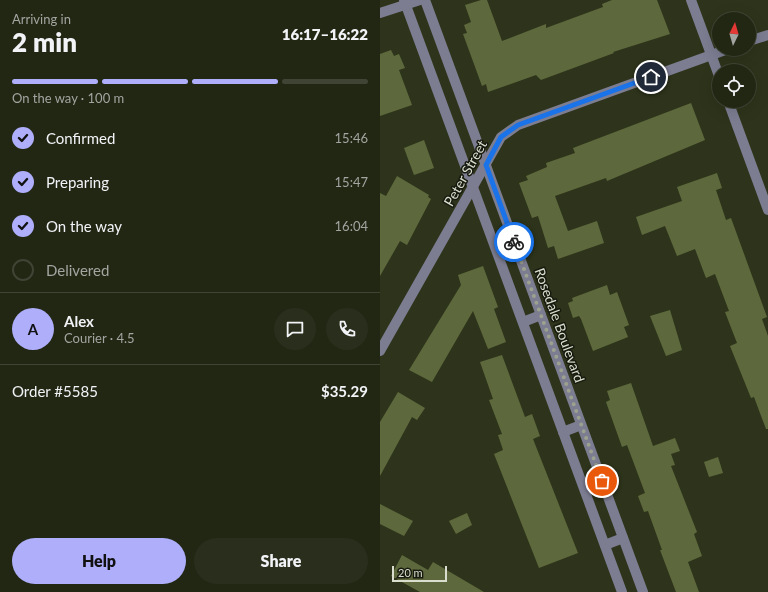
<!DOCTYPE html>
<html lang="en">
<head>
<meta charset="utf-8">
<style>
	body { margin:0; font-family:Lato,sans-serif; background:#2a2f1d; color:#f1f3f6; height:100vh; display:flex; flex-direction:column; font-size:15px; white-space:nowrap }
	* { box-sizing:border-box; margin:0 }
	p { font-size:13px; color:#a2a5a0 }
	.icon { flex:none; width:22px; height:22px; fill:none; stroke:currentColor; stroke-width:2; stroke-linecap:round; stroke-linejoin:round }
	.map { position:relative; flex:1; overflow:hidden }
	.details { display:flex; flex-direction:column; background:#222714; width:380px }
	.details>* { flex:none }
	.needle { width:26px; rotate:5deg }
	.tools { position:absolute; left:332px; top:12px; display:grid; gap:8px }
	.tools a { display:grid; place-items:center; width:44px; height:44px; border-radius:50%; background:#222714; box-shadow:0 4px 16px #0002,0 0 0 1px #3f4434; font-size:20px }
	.scale { position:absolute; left:12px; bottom:10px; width:55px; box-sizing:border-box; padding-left:4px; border:2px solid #d9dece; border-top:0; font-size:11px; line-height:14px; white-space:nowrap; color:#d9dece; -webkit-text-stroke:3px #171a0f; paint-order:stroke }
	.pin { position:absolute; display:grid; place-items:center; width:34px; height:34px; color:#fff; margin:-17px; border:2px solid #fff; border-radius:50%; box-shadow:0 1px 4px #0007 }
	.courier { position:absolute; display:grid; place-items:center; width:40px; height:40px; margin:-20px; border:3px solid #1a73e8; border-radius:50%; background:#fff; color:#222; box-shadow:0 1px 5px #0007 }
	.overview em { font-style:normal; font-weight:800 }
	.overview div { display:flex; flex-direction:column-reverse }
	.overview { display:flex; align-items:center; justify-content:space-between; height:68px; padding:0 12px }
	h1 { font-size:26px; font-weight:800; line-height:30px }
	.bar { display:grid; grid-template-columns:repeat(4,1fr); gap:6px 4px; align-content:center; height:48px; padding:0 12px }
	.bar i { height:5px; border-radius:3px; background:#3f4434 }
	.bar .current { background:#aeaefb }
	.bar p { grid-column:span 4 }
	.line { display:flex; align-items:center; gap:10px; padding:0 12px; border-top:1px solid #3f4434 }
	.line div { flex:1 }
	.round { display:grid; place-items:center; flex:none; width:42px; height:42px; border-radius:21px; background:#2a2f1d }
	ol { padding:0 12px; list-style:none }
	li { display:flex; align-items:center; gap:12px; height:44px }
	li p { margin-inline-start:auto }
	li .icon { padding:4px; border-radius:50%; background:#aeaefb; color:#111; stroke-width:4 }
	li:last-child { color:#a2a5a0 }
	li i { width:22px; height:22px; border:2px solid #3f4434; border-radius:50% }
	.button { display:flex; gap:8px; margin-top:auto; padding:8px 12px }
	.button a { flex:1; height:46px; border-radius:24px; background:#aeaefb; color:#111; font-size:16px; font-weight:800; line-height:46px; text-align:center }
	.button a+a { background:#2a2f1d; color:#f1f3f6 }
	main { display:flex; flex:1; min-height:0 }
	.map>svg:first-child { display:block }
</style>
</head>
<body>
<main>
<section class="details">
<div class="overview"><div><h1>2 min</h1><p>Arriving in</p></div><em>16:17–16:22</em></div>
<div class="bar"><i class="current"></i><i class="current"></i><i class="current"></i><i></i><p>On the way · 100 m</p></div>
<ol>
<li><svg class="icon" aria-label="check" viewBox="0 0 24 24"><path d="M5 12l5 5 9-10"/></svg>Confirmed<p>15:46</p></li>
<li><svg class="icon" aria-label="check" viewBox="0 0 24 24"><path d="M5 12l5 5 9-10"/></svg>Preparing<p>15:47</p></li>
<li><svg class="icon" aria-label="check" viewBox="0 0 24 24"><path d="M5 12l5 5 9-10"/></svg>On the way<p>16:04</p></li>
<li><i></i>Delivered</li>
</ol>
<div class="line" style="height:72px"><b class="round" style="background:#aeaefb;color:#111">A</b><div><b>Alex</b><p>Courier · 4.5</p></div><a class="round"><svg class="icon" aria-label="chat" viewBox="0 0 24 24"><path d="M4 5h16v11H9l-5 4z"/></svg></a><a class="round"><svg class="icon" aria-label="phone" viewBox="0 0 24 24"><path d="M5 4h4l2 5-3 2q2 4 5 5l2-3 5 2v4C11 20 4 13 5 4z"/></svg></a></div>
<div class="line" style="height:52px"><div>Order #5585</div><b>$35.29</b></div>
<div class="button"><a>Help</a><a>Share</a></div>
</section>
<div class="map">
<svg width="388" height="592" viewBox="0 0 388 592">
	<rect width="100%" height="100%" fill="#2e341b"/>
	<!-- building -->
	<g fill="#5d693c">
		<polygon points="101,0 107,0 122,41 166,24 166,28 223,7 222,4 232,0 277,0 290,34 233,52 234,53 161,80 156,75 108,92 106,84 102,86 83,34 87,33 84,25 91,22 85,5"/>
		<polygon points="11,50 14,56 19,54 25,68 19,70 32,105 0,116 0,54"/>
		<polygon points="311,103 325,140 227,181 226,178 175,196 188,231 217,221 224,243 178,259 174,246 168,248 158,216 152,218 139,183 148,180 146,176 167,167 166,163 195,153 193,148"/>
		<polygon points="44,140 54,168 34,175 24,148"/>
		<polygon points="337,173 342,188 336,190 346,220 351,218 387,317 382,319 388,336 388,429 386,429 374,397 371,398 350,346 357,343 345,312 349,311 335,274 326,278 315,249 297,256 285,226 262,235 256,217 302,201 297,187"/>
		<polygon points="17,176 49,195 48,197 51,199 27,245 20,241 0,276 0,193 6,196"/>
		<polygon points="103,266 118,307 114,309 126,342 108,349 93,311 52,382 29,370 81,285 78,275"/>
		<polygon points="227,285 230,295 237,292 249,325 244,327 248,337 213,351 201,319 199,316 193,318 188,303 193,301 192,298"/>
		<polygon points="290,310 302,350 286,356 270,316"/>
		<polygon points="122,355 145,417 152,414 160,436 153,439 198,553 159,568 114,454 123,450 118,435 122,434 109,400 113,399 100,362"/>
		<polygon points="251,383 273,446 295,438 300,451 291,454 295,465 291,466 317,532 314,534 322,556 308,562 319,592 296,592 280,550 282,550 268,511 264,512 258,496 265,493 247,445 242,447 226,402 230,400 227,391"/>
		<polygon points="18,392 45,408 37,420 32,417 0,476 0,422"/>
		<polygon points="338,457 343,473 329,477 324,462"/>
		<polygon points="0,504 33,521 24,536 0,524"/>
		<polygon points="87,513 92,525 76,534 69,521"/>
		<polygon points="22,555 48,570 53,562 104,592 40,592 11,576"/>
	</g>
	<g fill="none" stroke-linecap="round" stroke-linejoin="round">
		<!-- minor -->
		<g stroke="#7c7d91" stroke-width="10">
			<polyline points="24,0 242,592"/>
			<polyline points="45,0 263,592"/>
			<polyline points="311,0 339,76"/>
			<polyline points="0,13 40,0"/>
			<polyline points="369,41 388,35"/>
			<polyline points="348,101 388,210"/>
			<polyline points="143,322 161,315"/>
			<polyline points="0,351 121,137 138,125 348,49"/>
			<polyline points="183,432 201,425"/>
			<polyline points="225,545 243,538"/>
		</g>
	</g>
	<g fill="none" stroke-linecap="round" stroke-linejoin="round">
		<!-- done -->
		<polyline stroke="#9da28f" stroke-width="4" stroke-dasharray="0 7.2" points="134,242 222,481"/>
		<!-- route -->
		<polyline stroke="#1a73e8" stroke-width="5" points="134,242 106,165 121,137 138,125 271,77"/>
	</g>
	<g text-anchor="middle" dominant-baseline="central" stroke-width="3" stroke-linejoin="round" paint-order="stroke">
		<!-- street labels -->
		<g font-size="14" fill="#d9dece" stroke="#171a0f">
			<text transform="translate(85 173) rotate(-61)">Peter Street</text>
			<text transform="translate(180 325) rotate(70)">Rosedale Boulevard</text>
		</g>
	</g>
</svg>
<div class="tools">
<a><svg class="needle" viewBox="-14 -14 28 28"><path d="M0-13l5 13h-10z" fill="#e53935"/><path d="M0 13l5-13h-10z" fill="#a2a5a0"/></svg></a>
<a><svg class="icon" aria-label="locate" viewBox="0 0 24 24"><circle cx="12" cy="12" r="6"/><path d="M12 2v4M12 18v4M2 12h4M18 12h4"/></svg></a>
</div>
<div class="scale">20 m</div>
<div class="pin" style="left:222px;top:481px;background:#ea580c"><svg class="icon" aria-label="bag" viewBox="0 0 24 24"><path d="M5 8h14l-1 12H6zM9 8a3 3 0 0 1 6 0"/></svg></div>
<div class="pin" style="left:271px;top:77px;background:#1f2937"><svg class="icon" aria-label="home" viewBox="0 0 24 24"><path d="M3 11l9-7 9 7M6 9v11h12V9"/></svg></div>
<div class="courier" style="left:134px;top:242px"><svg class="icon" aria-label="bike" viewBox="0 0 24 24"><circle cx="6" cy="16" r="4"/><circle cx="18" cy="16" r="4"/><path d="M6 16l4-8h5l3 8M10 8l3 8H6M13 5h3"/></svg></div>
</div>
</main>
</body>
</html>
